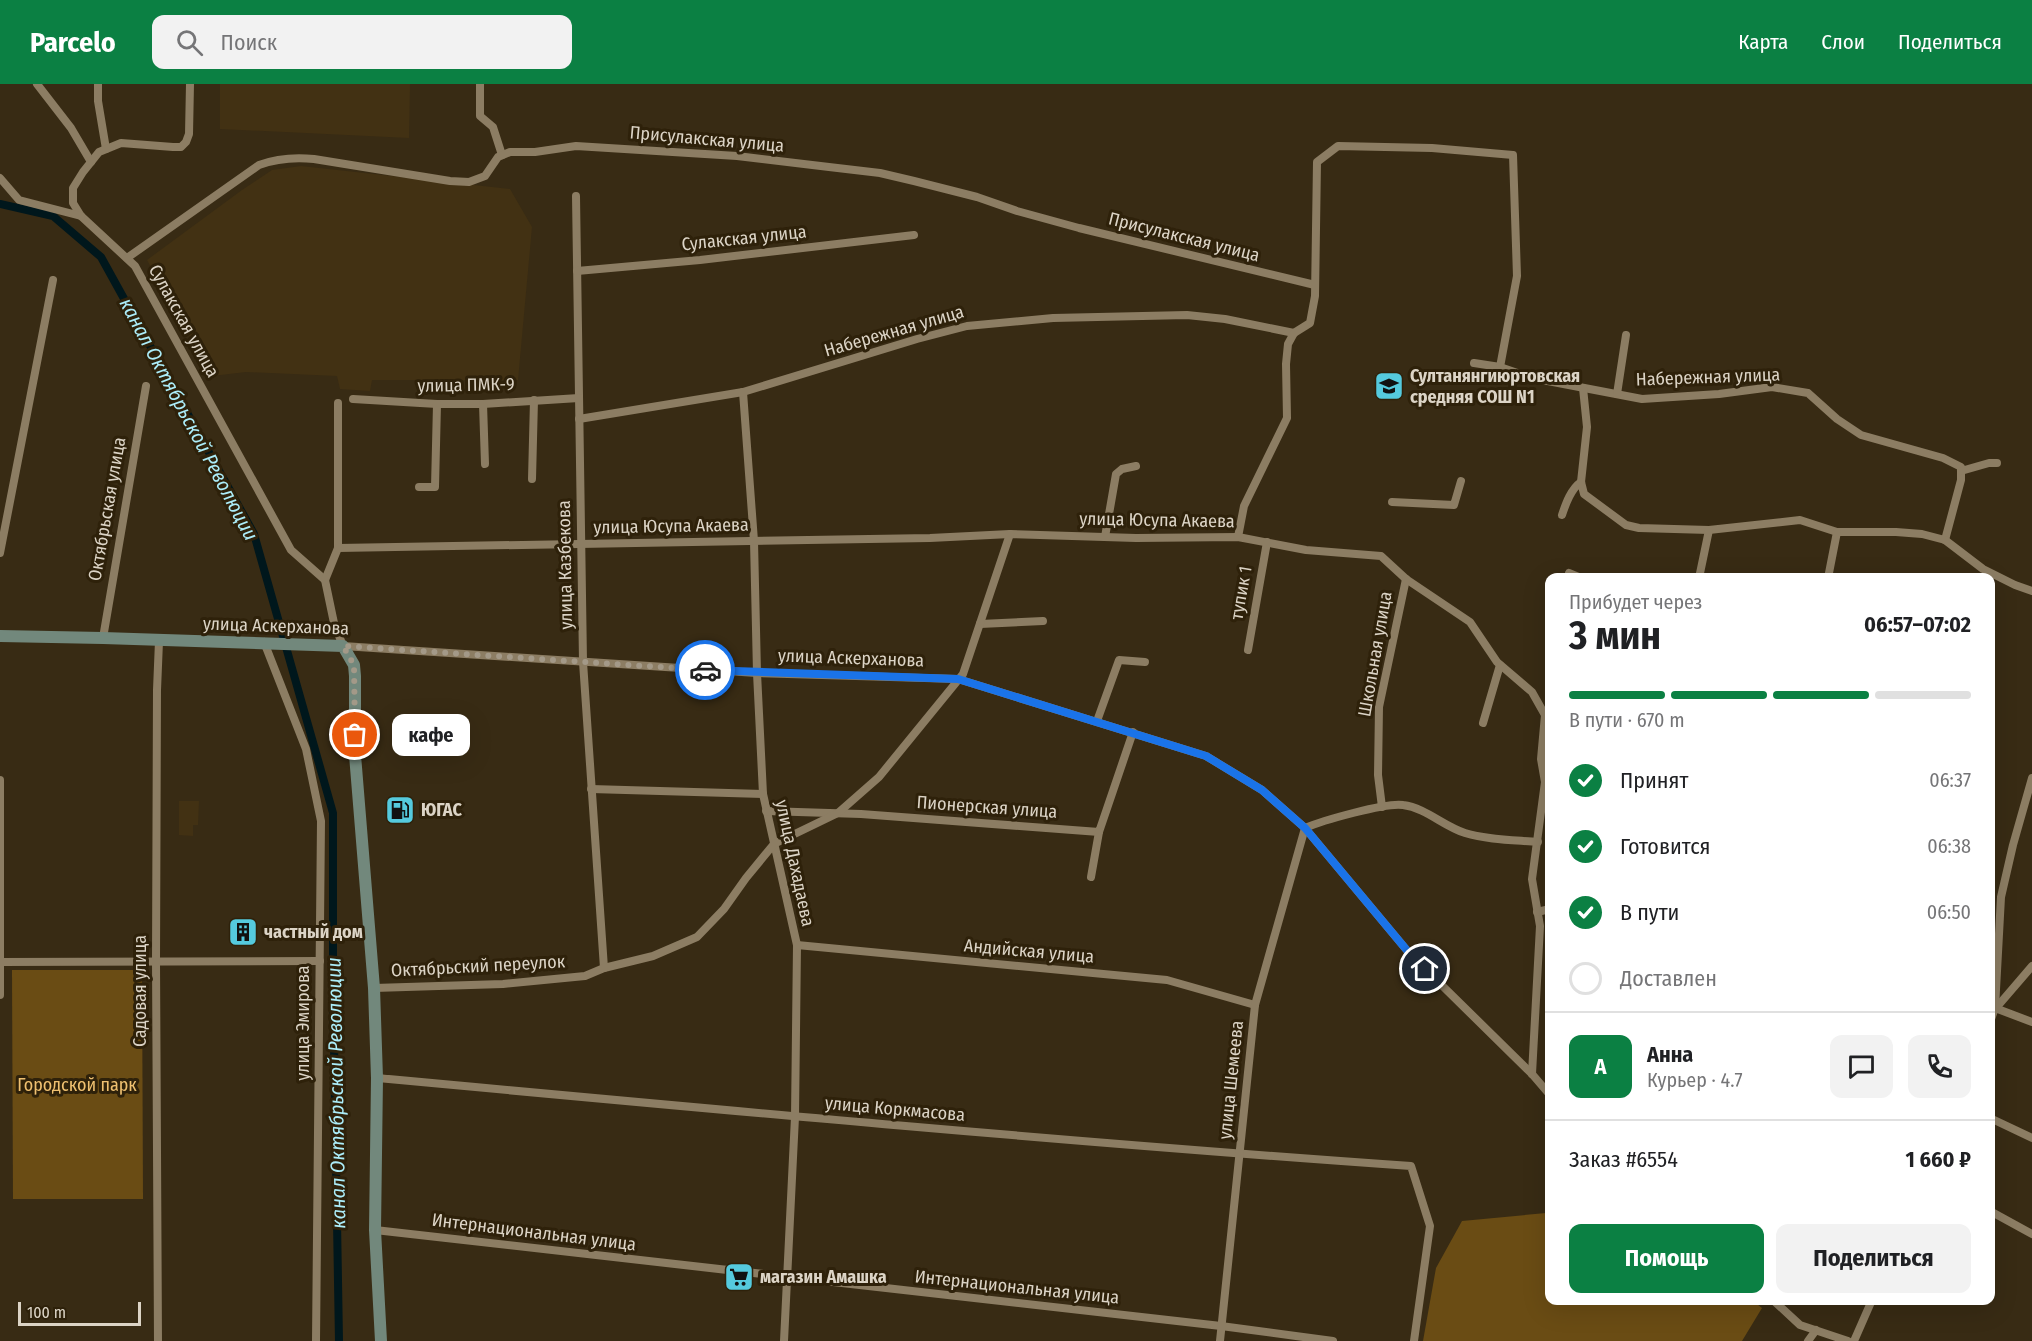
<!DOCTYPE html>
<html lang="ru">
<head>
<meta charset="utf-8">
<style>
	body { margin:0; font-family:"Fira Sans Condensed",sans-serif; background:#f2f2f2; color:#202124; height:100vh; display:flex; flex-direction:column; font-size:22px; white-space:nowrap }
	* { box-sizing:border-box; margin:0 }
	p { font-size:20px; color:#757577 }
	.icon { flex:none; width:33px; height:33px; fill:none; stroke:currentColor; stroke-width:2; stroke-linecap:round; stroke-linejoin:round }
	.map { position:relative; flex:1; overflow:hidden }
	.panel { position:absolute; left:1545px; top:489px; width:450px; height:732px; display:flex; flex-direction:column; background:#fff; border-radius:12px; box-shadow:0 6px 24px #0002 }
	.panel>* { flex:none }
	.scale { position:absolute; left:18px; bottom:15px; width:123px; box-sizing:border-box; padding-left:6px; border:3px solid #dcd4c6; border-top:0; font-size:16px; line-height:21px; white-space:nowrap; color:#dcd4c6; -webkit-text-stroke:4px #2e210a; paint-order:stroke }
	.pin { position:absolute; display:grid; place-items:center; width:51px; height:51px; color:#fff; margin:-26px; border:3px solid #fff; border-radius:50%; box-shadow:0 2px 6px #0007 }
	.courier { position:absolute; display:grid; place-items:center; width:60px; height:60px; margin:-30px; border:4px solid #1a73e8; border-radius:50%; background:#fff; color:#222; box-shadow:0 2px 8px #0007 }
	.bubble { position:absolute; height:42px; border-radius:12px; background:#fff; box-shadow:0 6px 24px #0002; font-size:20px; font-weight:700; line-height:42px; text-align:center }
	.head em { font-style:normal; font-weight:700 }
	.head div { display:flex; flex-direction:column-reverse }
	.head { display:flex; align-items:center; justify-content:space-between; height:102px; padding:0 24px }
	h1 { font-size:39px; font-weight:700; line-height:45px }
	.bar { display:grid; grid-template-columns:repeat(4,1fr); gap:9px 6px; align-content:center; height:72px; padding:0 24px }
	.bar i { height:8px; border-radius:4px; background:#e0e0e0 }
	.bar .selected { background:#0b8043 }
	.bar p { grid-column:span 4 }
	.line { display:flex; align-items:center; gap:15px; padding:0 24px; border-top:2px solid #e0e0e0 }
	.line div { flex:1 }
	.round { display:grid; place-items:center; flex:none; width:63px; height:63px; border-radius:12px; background:#f2f2f2 }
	ol { padding:0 24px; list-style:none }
	li { display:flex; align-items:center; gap:18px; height:66px }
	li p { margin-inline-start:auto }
	li .icon { padding:6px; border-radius:50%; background:#0b8043; color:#fff; stroke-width:4 }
	li:last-child { color:#757577 }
	li i { width:33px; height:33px; border:3px solid #e0e0e0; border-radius:50% }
	.cta { display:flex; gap:12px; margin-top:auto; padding:12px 24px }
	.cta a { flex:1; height:69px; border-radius:12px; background:#0b8043; color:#fff; font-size:24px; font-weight:700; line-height:69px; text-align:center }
	.cta a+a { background:#f2f2f2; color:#202124 }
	header { display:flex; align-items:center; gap:36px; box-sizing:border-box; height:84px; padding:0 30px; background:#0b8043; color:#fff }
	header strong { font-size:28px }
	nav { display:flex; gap:33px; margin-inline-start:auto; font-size:21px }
	.search { width:420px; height:54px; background:#f2f2f2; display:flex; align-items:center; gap:15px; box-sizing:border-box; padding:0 21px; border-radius:12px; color:#757577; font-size:22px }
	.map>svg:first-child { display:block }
</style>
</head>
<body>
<header>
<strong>Parcelo</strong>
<div class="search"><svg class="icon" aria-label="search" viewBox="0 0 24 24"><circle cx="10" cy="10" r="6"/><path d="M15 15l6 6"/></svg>Поиск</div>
<nav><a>Карта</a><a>Слои</a><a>Поделиться</a></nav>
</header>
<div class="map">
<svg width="2032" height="1257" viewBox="0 0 2032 1257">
	<rect width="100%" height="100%" fill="#382b14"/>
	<!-- built -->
	<g fill="#423113">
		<polygon points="220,0 410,0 409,54 220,45"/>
		<polygon points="301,82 510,105 532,143 518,296 372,296 370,307 340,305 337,292 246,288 212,292 147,176 242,106 272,86"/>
		<polygon points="179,717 199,717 198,741 193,741 193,752 179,751"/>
	</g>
	<!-- green -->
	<g fill="#6a4c14">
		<polygon points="12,886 142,886 143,1115 13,1115"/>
		<polygon points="1549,1069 1550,1216 1753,1217 1762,1224 1742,1257 1423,1257 1436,1184 1462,1137 1546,1129"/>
	</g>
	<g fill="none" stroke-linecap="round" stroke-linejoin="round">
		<!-- canal -->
		<polyline stroke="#00171c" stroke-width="8" points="0,120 53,132 101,173 254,450 333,729 333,897 339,1257"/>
		<!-- street -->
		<g stroke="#8c7d63" stroke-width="8">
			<polyline points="37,0 71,44 91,78"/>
			<polyline points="98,0 98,17 106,65"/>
			<polyline points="190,0 189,50 186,58 181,63 173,63 121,59 99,68 83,88 73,104 73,119 81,132 135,182 291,466 325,496"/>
			<polyline points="480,0 480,32 493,43 502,71"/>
			<polyline points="0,94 19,116 81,132"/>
			<polyline points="576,112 583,578 604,884"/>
			<path d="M127,174L259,81C278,74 294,73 314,75L450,97L469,98L485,92L498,73L510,68H535L576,62L737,72L829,83L880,89L914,97L977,113L1017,127L1079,144L1315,201"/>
			<polyline points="577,187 700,176 914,151"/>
			<polyline points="1474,279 1500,283 1532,294 1642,315 1719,310 1772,303 1808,309 1837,335 1861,351 1943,374 1961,383 1961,396 1945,456"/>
			<polyline points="1583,304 1587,343 1581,398 1584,410 1626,441 1639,444 1709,446 1800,436 1837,448 1896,448 1922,450 1945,456 1983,485 2015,501 2032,507"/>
			<polyline points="743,308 754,457 757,589 763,710 797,861 795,1033 784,1257"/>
			<polyline points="1617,310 1626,251"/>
			<polyline points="353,315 437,320 483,320 579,314"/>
			<polyline points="338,319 338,464 325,496 334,539 343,562 757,589 958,595 1206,672 1262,706 1305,744 1410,870 1532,990 1550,1011"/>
			<polyline points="483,320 485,380"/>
			<polyline points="579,335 743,308 917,255 967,242 1053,234 1187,231 1225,235 1294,249"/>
			<polyline points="1961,387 1989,379 1997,379"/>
			<polyline points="532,395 534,316"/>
			<polyline points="419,403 435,403 437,320"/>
			<polyline points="1392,418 1454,421 1461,397"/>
			<path d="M1562,431C1566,419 1571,405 1581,398"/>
			<polyline points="1105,453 1116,390 1122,385 1136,382"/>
			<polyline points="1238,453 1244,422 1287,334 1286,280 1288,260 1294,249 1310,239 1315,212 1317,78 1338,62 1432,64 1513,71 1517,192 1500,283"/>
			<polyline points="338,464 930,454 1010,450 1136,454 1238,453 1306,466 1381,472 1406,495 1470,538 1497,578 1532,608 1545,631 1541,675 1545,698 1532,795 1540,842 1532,990"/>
			<polyline points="0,469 53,196"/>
			<polyline points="1569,489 1581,494"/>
			<polyline points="1699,494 1709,446"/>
			<polyline points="1828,494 1837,448"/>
			<polyline points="980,540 1043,537"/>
			<polyline points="103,554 146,302"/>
			<polyline points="264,558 306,665 321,737 316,1257"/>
			<polyline points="1248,566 1267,458"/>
			<polyline points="1097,637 1119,576 1145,578"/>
			<polyline points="1483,639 1500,581"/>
			<polyline points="0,696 0,911"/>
			<polyline points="591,705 763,710"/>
			<polyline points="1382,723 1378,691 1379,623 1406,495"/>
			<polyline points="766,727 861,730 1099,748 1133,648"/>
			<polyline points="1091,793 1099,748"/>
			<polyline points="1537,828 1550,825"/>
			<polyline points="797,861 1167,896 1255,921"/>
			<polyline points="0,878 320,877"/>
			<polyline points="374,904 503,900 585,892 604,884 653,872 697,853 724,825 746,794 774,760 838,729 879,693 963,590 1010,450"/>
			<polyline points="1995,924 2032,938"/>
			<polyline points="1996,924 2032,882"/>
			<polyline points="1990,938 1995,924 2001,813 2013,761 2032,694"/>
			<path d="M377,994C722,1026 1066,1058 1411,1082L1430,1142L1414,1257"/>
			<polyline points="1990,1034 2032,1054"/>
			<polyline points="1990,1127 2032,1150"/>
			<polyline points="375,1146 1221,1242 1333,1257"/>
			<polyline points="1773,1216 1800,1241 1848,1257"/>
			<polyline points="158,1257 156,877 157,606 159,557"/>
			<path d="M1220,1257L1255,921L1305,744C1321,737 1387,718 1403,721C1426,724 1443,742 1465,749C1488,756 1514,756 1538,758"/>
			<polyline points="1808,1257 1816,1246"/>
			<polyline points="1854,1257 1872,1216"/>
		</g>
		<!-- secondary -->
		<polyline stroke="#72887c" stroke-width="12" points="0,552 103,554 343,562 354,581 355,592 355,671 374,904 377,994 375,1146 381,1257"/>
	</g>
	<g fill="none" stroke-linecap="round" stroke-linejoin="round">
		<!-- done -->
		<polyline stroke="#a39988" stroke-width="6" stroke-dasharray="0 10.8" points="355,651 354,581 343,562 705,586"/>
		<!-- route -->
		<polyline stroke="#1a73e8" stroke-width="8" points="705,586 958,595 1206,672 1262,706 1305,744 1410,870 1425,885"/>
	</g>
	<!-- icons -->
	<defs>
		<g id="school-square" transform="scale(1.5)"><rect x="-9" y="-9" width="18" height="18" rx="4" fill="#55cade" stroke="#2e210a"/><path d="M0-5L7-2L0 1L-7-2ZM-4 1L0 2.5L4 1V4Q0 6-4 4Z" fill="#111"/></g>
		<g id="fuel-square" transform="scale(1.5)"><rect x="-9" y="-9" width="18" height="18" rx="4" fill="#55cade" stroke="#2e210a"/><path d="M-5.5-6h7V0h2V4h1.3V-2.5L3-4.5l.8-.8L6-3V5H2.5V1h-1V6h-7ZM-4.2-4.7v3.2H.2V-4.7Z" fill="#111"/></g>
		<g id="building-square" transform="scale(1.5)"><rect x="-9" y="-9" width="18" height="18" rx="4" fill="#55cade" stroke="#2e210a"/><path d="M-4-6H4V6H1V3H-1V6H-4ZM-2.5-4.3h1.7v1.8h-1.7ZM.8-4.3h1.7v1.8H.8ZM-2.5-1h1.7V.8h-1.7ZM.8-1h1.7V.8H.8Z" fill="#111"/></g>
		<g id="supermarket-square" transform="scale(1.5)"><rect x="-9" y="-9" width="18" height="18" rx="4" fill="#55cade" stroke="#2e210a"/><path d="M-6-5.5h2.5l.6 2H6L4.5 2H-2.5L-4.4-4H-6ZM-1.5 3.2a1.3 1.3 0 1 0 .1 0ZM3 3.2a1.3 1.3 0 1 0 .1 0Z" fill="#111"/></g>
	</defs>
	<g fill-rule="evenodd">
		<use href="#school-square" x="1389" y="302"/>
		<use href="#fuel-square" x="400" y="726"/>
		<use href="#building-square" x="243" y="848"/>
		<use href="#supermarket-square" x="739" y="1193"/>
	</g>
	<g text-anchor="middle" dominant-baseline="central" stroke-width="6" stroke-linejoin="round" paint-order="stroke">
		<!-- street labels -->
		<g font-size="18" fill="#dcd4c6" stroke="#2e210a">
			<text transform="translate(707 55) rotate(5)">Присулакская улица</text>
			<text transform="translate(1184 153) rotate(14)">Присулакская улица</text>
			<text transform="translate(744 154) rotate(-6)">Сулакская улица</text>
			<text transform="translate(184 237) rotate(61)">Сулакская улица</text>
			<text transform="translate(894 247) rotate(-16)">Набережная улица</text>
			<text transform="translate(1708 293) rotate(-2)">Набережная улица</text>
			<text transform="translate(466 301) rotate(-1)">улица ПМК-9</text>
			<text transform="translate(107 425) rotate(-80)">Октябрьская улица</text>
			<text transform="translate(1157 436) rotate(1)">улица Юсупа Акаева</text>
			<text transform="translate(671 442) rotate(-1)">улица Юсупа Акаева</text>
			<text transform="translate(565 481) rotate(-91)">улица Казбекова</text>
			<text transform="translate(1241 509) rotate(-80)">тупик 1</text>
			<text transform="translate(276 542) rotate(2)">улица Аскерханова</text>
			<text transform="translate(1375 570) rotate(-80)">Школьная улица</text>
			<text transform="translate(851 574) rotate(2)">улица Аскерханова</text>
			<text transform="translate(987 723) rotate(4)">Пионерская улица</text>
			<text transform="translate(795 779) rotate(78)">улица Дахадаева</text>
			<text transform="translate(1029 867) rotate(5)">Андийская улица</text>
			<text transform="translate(478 882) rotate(-3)">Октябрьский переулок</text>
			<text transform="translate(140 907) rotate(-90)">Садовая улица</text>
			<text transform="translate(303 939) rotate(-90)">улица Эмирова</text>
			<text transform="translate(1231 996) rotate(-84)">улица Шемеева</text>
			<text transform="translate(895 1025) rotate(5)">улица Коркмасова</text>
			<text transform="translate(534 1148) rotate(7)">Интернациональная улица</text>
			<text transform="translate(1017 1203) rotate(6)">Интернациональная улица</text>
		</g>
		<!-- poi labels -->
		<g font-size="18" font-weight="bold" fill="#dcd4c6" stroke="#2e210a" text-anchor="start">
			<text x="1410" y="292">Султанянгиюртовская<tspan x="1410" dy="21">средняя СОШ N1</tspan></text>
			<text x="421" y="726">ЮГАС</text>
			<text x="264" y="848">частный дом</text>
			<text x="760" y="1193">магазин Амашка</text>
		</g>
		<!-- park labels -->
		<g font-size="18" fill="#efc070" stroke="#2e210a">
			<text x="77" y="1001">Городской парк</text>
		</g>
		<!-- water labels -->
		<g font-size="20" font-style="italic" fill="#acedf9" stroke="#2e210a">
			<text transform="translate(189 335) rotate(62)">канал Октябрьской Революции</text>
			<text transform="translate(336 1009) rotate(-91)">канал Октябрьской Революции</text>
		</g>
	</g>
</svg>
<div class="scale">100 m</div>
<div class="pin" style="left:355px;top:651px;background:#ea580c"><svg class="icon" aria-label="bag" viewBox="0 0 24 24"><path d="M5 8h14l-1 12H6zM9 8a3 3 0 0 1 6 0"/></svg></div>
<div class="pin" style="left:1425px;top:885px;background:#1f2937"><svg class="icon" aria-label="home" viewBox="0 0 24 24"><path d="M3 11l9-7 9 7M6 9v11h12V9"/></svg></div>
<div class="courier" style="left:705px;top:586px"><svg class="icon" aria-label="car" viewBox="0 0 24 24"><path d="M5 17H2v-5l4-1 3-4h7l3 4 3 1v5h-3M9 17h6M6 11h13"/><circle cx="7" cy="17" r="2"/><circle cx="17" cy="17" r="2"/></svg></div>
<div class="bubble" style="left:392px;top:630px;width:78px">кафе</div>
<section class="panel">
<div class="head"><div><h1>3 мин</h1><p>Прибудет через</p></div><em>06:57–07:02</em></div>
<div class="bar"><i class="selected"></i><i class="selected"></i><i class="selected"></i><i></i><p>В пути · 670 m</p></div>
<ol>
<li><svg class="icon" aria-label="check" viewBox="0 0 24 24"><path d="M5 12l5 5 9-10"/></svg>Принят<p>06:37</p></li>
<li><svg class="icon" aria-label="check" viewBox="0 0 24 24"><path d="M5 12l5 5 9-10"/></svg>Готовится<p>06:38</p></li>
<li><svg class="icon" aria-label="check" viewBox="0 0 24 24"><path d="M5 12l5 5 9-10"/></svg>В пути<p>06:50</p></li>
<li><i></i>Доставлен</li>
</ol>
<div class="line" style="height:108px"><b class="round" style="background:#0b8043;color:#fff">А</b><div><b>Анна</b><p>Курьер · 4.7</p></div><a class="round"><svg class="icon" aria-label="chat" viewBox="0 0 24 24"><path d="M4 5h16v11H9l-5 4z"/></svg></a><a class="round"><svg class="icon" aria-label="phone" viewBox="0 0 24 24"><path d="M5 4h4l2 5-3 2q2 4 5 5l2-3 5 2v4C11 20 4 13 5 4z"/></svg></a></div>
<div class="line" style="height:78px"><div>Заказ #6554</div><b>1 660 ₽</b></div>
<div class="cta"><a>Помощь</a><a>Поделиться</a></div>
</section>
</div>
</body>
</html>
